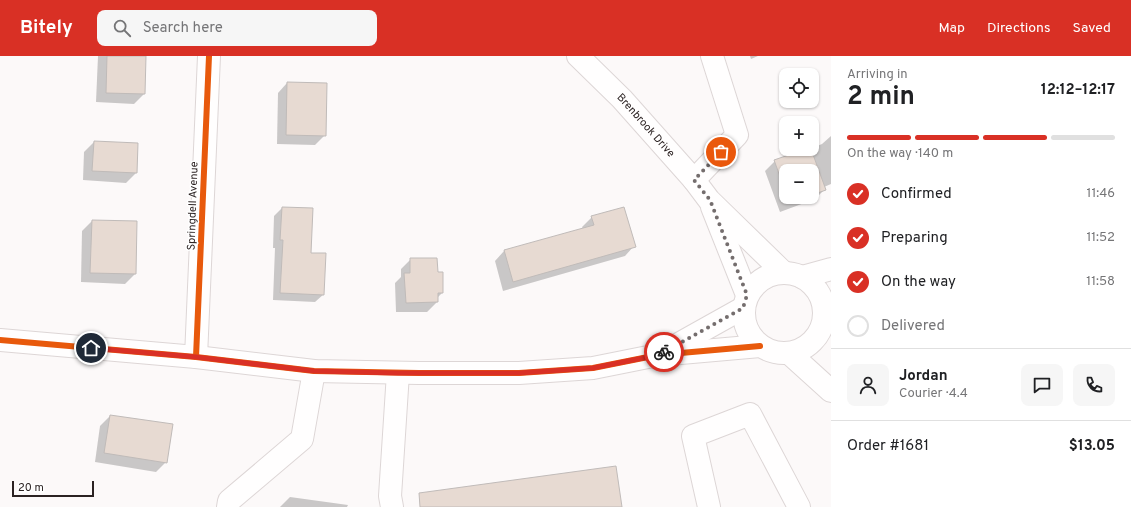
<!DOCTYPE html>
<html lang="en">
<head>
<meta charset="utf-8">
<style>
	body { margin:0; font-family:Overpass,sans-serif; background:#f6f6f6; color:#202124; height:100vh; display:flex; flex-direction:column; font-size:15px; white-space:nowrap }
	* { box-sizing:border-box; margin:0 }
	p { font-size:13px; color:#757577 }
	.icon { flex:none; width:22px; height:22px; fill:none; stroke:currentColor; stroke-width:2; stroke-linecap:round; stroke-linejoin:round }
	.map { position:relative; flex:1; overflow:hidden }
	.sheet { display:flex; flex-direction:column; background:#fff; width:300px }
	.sheet>* { flex:none }
	.controls { position:absolute; left:779px; top:12px; display:grid; gap:8px }
	.controls a { display:grid; place-items:center; width:40px; height:40px; border-radius:8px; background:#fff; box-shadow:0 1px 3px #0004; font-size:20px }
	.scale { position:absolute; left:12px; bottom:10px; width:82px; box-sizing:border-box; padding-left:4px; border:2px solid #2b2222; border-top:0; font-size:11px; line-height:14px; white-space:nowrap; color:#2b2222; -webkit-text-stroke:3px #fff; paint-order:stroke }
	.pin { position:absolute; display:grid; place-items:center; width:34px; height:34px; color:#fff; margin:-17px; border:2px solid #fff; border-radius:50%; box-shadow:0 1px 4px #0007 }
	.courier { position:absolute; display:grid; place-items:center; width:40px; height:40px; margin:-20px; border:3px solid #d93025; border-radius:50%; background:#fff; color:#222; box-shadow:0 1px 5px #0007 }
	.headline em { font-style:normal; font-weight:700 }
	.headline div { display:flex; flex-direction:column-reverse }
	.headline { display:flex; align-items:center; justify-content:space-between; height:68px; padding:0 16px }
	h1 { font-size:26px; font-weight:700; line-height:30px }
	.bar { display:grid; grid-template-columns:repeat(4,1fr); gap:6px 4px; align-content:center; height:48px; padding:0 16px }
	.bar i { height:5px; border-radius:3px; background:#e0e0e0 }
	.bar .on { background:#d93025 }
	.bar p { grid-column:span 4 }
	.line { display:flex; align-items:center; gap:10px; padding:0 16px; border-top:1px solid #e0e0e0 }
	.line div { flex:1 }
	.round { display:grid; place-items:center; flex:none; width:42px; height:42px; border-radius:8px; background:#f6f6f6 }
	ol { padding:0 16px; list-style:none }
	li { display:flex; align-items:center; gap:12px; height:44px }
	li p { margin-inline-start:auto }
	li .icon { padding:4px; border-radius:50%; background:#d93025; color:#fff; stroke-width:4 }
	li:last-child { color:#757577 }
	li i { width:22px; height:22px; border:2px solid #e0e0e0; border-radius:50% }
	header { display:flex; align-items:center; gap:24px; box-sizing:border-box; height:56px; padding:0 20px; background:#d93025; color:#fff }
	header strong { font-size:19px }
	nav { display:flex; gap:22px; margin-inline-start:auto; font-size:14px }
	.search { width:280px; height:36px; background:#f6f6f6; display:flex; align-items:center; gap:10px; box-sizing:border-box; padding:0 14px; border-radius:8px; color:#757577; font-size:15px }
	main { display:flex; flex:1; min-height:0 }
	.map>svg:first-child { display:block }
</style>
</head>
<body>
<header>
<strong>Bitely</strong>
<div class="search"><svg class="icon" aria-label="search" viewBox="0 0 24 24"><circle cx="10" cy="10" r="6"/><path d="M15 15l6 6"/></svg>Search here</div>
<nav><a>Map</a><a>Directions</a><a>Saved</a></nav>
</header>
<main>
<div class="map">
<svg width="831" height="451" viewBox="0 0 831 451">
	<rect width="100%" height="100%" fill="#fcf9f9"/>
	<!-- shadow -->
	<g fill="#0003" fill-rule="evenodd">
		<polygon points="98,0 145,0 144,38 134,48 96,46"/>
		<polygon points="750,0 758,0 751,3"/>
		<polygon points="287,27 325,79 315,89 277,88 278,37"/>
		<path d="M831,80V128L824,131L825,133L815,143L780,156L765,115L775,105L812,93V92L822,88ZM786,115H812V141H786Z"/>
		<polygon points="94,86 136,117 126,127 83,124 84,96"/>
		<polygon points="282,152 310,198 324,238 315,246 273,244 275,192 273,192 274,160"/>
		<polygon points="592,161 634,190 625,200 503,235 495,205 504,195 583,173 582,171"/>
		<polygon points="92,165 135,218 125,228 81,226 82,175"/>
		<polygon points="411,203 437,217 442,237 437,242 437,246 427,256 396,256 395,227 401,221 401,213"/>
		<polygon points="110,360 166,406 156,416 95,406 100,370"/>
		<polygon points="290,441 348,449 347,451 280,451"/>
	</g>
	<!-- building -->
	<g fill="#e7dad2" stroke="#c0bbb9">
		<polygon points="107,0 146,0 145,38 106,37"/>
		<polygon points="287,26 327,27 326,80 286,79"/>
		<polygon points="94,85 138,87 137,117 92,115"/>
		<polygon points="806,93 811,93 826,134 812,139 812,115 786,115 786,137 774,104"/>
		<polygon points="788,141 806,141 790,147"/>
		<polygon points="282,151 313,152 311,197 326,197 324,239 280,237 283,184 280,184"/>
		<polygon points="624,151 636,191 513,226 504,194 594,169 591,160"/>
		<polygon points="92,164 137,165 136,218 90,217"/>
		<polygon points="410,202 437,202 438,216 443,216 443,237 438,237 438,246 406,247 404,217 410,217"/>
		<polygon points="110,359 173,368 167,407 104,397"/>
		<polygon points="616,410 622,451 420,451 419,437"/>
	</g>
	<g fill="none" stroke-linecap="round" stroke-linejoin="round">
		<!-- minor casing -->
		<g stroke="#ddd6d6" stroke-width="24">
			<g id="minor">
				<polyline points="694,124 737,79 712,0"/>
				<polyline points="802,221 831,213"/>
				<polyline points="824,258 831,252"/>
				<polyline points="0,284 196,301 314,315 419,317 519,317 593,312 658,299 760,290"/>
				<polyline points="666,295 743,252"/>
				<polyline points="196,301 209,0"/>
				<polyline points="228,451 229,445 302,383 314,315"/>
				<polyline points="392,451 390,440 398,317"/>
				<polyline points="709,451 693,380 750,358 799,451"/>
			</g>
		</g>
		<!-- major casing -->
		<g stroke="#ddd6d6" stroke-width="24">
			<g id="major">
				<path id="s1" d="M578,0L622,43L694,124L709,144L783,216"/>
				<polyline points="712,151 747,239"/>
				<circle cx="784" cy="257" r="40"/>
				<polyline points="789,297 831,335"/>
			</g>
		</g>
		<!-- minor -->
		<use href="#minor" stroke="#fffefe" stroke-width="22"/>
		<!-- major -->
		<use href="#major" stroke="#fffefe" stroke-width="22"/>
		<!-- cycleway casing -->
		<g stroke="#fff" stroke-width="8">
			<g id="cycleway">
				<polyline points="0,284 196,301 314,315 419,317 519,317 593,312 658,299 760,290"/>
				<polyline points="196,301 209,0"/>
			</g>
		</g>
		<!-- cycleway -->
		<use href="#cycleway" stroke="#e8590c" stroke-width="6"/>
	</g>
	<g fill="none" stroke-linecap="round" stroke-linejoin="round">
		<!-- done -->
		<polyline stroke="#746d6d" stroke-width="4" stroke-dasharray="0 7.2" points="664,296 743,252 747,239 710,144 694,124 721,96"/>
		<!-- route -->
		<polyline stroke="#d93025" stroke-width="5" points="91,292 196,301 314,315 398,317 519,317 593,312 658,299 664,296"/>
	</g>
	<g text-anchor="middle" dominant-baseline="central" stroke-width="3" stroke-linejoin="round" paint-order="stroke">
		<!-- street labels -->
		<g font-size="11" fill="#2b2222" stroke="#fff">
			<text stroke="none"><textPath href="#s1" startOffset="97">Brenbrook Drive</textPath></text>
			<text transform="translate(193 150) rotate(-88)">Springdell Avenue</text>
		</g>
	</g>
</svg>
<div class="controls">
<a><svg class="icon" aria-label="locate" viewBox="0 0 24 24"><circle cx="12" cy="12" r="6"/><path d="M12 2v4M12 18v4M2 12h4M18 12h4"/></svg></a>
<a>+</a>
<a>−</a>
</div>
<div class="scale">20 m</div>
<div class="pin" style="left:721px;top:96px;background:#ea580c"><svg class="icon" aria-label="bag" viewBox="0 0 24 24"><path d="M5 8h14l-1 12H6zM9 8a3 3 0 0 1 6 0"/></svg></div>
<div class="pin" style="left:91px;top:292px;background:#1f2937"><svg class="icon" aria-label="home" viewBox="0 0 24 24"><path d="M3 11l9-7 9 7M6 9v11h12V9"/></svg></div>
<div class="courier" style="left:664px;top:296px"><svg class="icon" aria-label="bike" viewBox="0 0 24 24"><circle cx="6" cy="16" r="4"/><circle cx="18" cy="16" r="4"/><path d="M6 16l4-8h5l3 8M10 8l3 8H6M13 5h3"/></svg></div>
</div>
<section class="sheet">
<div class="headline"><div><h1>2 min</h1><p>Arriving in</p></div><em>12:12–12:17</em></div>
<div class="bar"><i class="on"></i><i class="on"></i><i class="on"></i><i></i><p>On the way · 140 m</p></div>
<ol>
<li><svg class="icon" aria-label="check" viewBox="0 0 24 24"><path d="M5 12l5 5 9-10"/></svg>Confirmed<p>11:46</p></li>
<li><svg class="icon" aria-label="check" viewBox="0 0 24 24"><path d="M5 12l5 5 9-10"/></svg>Preparing<p>11:52</p></li>
<li><svg class="icon" aria-label="check" viewBox="0 0 24 24"><path d="M5 12l5 5 9-10"/></svg>On the way<p>11:58</p></li>
<li><i></i>Delivered</li>
</ol>
<div class="line" style="height:72px"><a class="round"><svg class="icon" aria-label="person" viewBox="0 0 24 24"><circle cx="12" cy="8" r="4"/><path d="M4 21q1-7 8-7t8 7"/></svg></a><div><b>Jordan</b><p>Courier · 4.4</p></div><a class="round"><svg class="icon" aria-label="chat" viewBox="0 0 24 24"><path d="M4 5h16v11H9l-5 4z"/></svg></a><a class="round"><svg class="icon" aria-label="phone" viewBox="0 0 24 24"><path d="M5 4h4l2 5-3 2q2 4 5 5l2-3 5 2v4C11 20 4 13 5 4z"/></svg></a></div>
<div class="line" style="height:52px"><div>Order #1681</div><b>$13.05</b></div>
</section>
</main>
</body>
</html>
